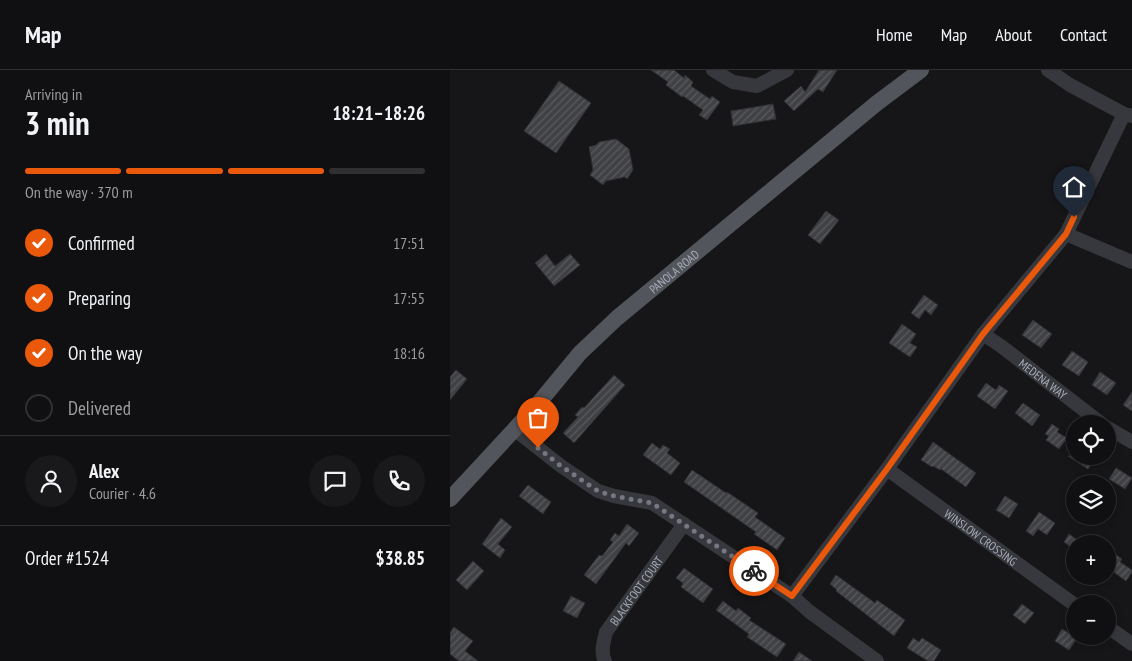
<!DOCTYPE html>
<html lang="en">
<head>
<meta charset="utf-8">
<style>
	body { margin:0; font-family:"PT Sans Narrow",sans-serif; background:#19191b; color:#f1f3f6; height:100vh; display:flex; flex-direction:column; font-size:19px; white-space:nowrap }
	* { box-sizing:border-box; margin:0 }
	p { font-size:16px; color:#9c9d9f }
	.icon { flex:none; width:28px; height:28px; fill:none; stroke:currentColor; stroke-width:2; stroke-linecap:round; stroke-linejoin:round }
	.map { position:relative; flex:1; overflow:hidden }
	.side { display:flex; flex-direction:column; background:#101012; width:450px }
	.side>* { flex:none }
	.controls { position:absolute; left:616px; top:345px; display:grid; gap:10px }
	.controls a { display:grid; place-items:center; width:50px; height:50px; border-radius:50%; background:#101012; box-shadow:0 2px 8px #0003,0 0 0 1px #303032; font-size:25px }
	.pin { position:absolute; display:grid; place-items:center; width:42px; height:42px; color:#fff; margin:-51px -21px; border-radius:50% 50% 50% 0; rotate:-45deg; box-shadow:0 0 5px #0007 }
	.pin .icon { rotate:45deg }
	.courier { position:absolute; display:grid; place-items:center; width:50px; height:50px; margin:-25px; border:4px solid #ea580c; border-radius:50%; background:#fff; color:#222; box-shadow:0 1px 6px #0007 }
	.head em { font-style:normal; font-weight:600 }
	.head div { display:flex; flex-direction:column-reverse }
	.head { display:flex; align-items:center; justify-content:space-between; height:85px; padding:0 25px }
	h1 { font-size:32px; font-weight:600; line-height:38px }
	.bar { display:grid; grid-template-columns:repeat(4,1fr); gap:8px 5px; align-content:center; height:60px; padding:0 25px }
	.bar i { height:6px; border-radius:4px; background:#303032 }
	.bar .selected { background:#ea580c }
	.bar p { grid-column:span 4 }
	.line { display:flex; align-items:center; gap:12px; padding:0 25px; border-top:1px solid #303032 }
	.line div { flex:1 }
	.round { display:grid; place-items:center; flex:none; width:52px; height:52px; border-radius:26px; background:#19191b }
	ol { padding:0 25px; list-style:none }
	li { display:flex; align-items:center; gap:15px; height:55px }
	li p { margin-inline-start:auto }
	li .icon { padding:5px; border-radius:50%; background:#ea580c; color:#fff; stroke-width:4 }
	li:last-child { color:#9c9d9f }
	li i { width:28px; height:28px; border:2px solid #303032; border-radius:50% }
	header { display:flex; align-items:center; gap:30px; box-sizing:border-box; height:70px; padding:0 25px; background:#101012; border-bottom:1px solid #303032 }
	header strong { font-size:24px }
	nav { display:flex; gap:28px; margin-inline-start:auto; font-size:18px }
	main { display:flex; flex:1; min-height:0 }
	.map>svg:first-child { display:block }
</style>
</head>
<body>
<header>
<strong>Map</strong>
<nav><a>Home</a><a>Map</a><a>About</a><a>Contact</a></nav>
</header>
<main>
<section class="side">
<div class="head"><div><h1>3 min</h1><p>Arriving in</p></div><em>18:21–18:26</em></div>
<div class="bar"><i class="selected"></i><i class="selected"></i><i class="selected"></i><i></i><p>On the way · 370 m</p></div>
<ol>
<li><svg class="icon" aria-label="check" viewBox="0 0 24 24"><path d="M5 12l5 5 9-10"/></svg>Confirmed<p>17:51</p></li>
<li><svg class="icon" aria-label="check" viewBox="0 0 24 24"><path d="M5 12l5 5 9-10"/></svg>Preparing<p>17:55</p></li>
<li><svg class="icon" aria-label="check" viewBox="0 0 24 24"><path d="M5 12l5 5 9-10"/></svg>On the way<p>18:16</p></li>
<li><i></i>Delivered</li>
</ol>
<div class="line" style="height:90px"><a class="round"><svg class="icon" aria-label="person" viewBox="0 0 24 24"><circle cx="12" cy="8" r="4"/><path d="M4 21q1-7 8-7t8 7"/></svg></a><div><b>Alex</b><p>Courier · 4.6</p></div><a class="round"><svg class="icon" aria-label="chat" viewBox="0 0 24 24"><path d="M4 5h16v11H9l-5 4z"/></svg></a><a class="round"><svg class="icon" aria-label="phone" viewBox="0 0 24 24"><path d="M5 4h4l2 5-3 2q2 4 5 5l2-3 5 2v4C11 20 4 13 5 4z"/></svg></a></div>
<div class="line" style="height:65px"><div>Order #1524</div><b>$38.85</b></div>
</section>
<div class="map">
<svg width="682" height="591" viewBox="0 0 682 591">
	<defs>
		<pattern id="building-hatch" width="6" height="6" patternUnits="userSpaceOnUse" patternTransform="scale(1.25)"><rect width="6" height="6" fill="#404145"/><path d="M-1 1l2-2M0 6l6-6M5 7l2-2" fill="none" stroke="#595a5e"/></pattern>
	</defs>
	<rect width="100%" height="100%" fill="#161618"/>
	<!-- building -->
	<g fill="url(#building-hatch)" stroke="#303034">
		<polygon points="201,0 224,0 234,8 235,5 243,12 241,16 260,29 262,26 270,32 257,50 249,45 253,40 233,26 232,27 216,15 218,12"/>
		<polygon points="369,0 387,0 373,22 368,19 344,41 334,31 351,16 355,22"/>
		<polygon points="109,11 141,33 106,83 74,61"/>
		<polygon points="323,34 326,49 283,56 281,41"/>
		<polygon points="166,69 179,79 183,100 177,109 175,107 156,111 153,115 140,105 143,100 139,77 146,75 149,72"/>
		<polygon points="376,141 389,150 370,174 358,165"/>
		<polygon points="96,184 105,196 120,184 130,195 104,216 85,193"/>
		<polygon points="474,225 488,235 481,245 475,240 469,249 461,243"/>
		<polygon points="583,250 602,264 591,278 572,265"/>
		<polygon points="452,254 466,264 460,273 467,277 460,287 439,273"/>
		<polygon points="622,281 638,292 629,306 612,295"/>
		<polygon points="6,300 17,309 0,330 0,307"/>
		<polygon points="650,302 666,313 657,325 642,315"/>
		<polygon points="164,305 175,315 124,373 113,363 128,347 125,345 132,337 134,338"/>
		<polygon points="536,313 546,320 549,315 558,321 545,339 527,326"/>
		<polygon points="682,322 682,341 673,335"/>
		<polygon points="573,333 590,345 582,356 565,343"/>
		<polygon points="602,354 609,359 607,362 617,368 609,379 596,370 599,366 595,364"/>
		<polygon points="483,372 526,403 516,417 491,399 490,400 483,396 482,397 471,390"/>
		<polygon points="202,373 210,379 213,375 220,379 217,383 230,393 221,405 193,385"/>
		<polygon points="618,386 646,386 638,399"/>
		<polygon points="666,398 682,408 675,419 659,409"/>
		<polygon points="242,400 276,423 277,422 308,443 305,447 335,468 327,480 304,464 306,462 234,412"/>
		<polygon points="78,415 101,432 93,444 69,426"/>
		<polygon points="555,426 568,434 559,448 546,440"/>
		<polygon points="589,442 605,453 597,465 588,459 583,466 576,461"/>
		<polygon points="51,448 62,457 48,474 55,480 50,488 32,474"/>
		<polygon points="177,454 189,463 179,476 176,473 146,514 134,505 149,485 152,486 163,472 160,470 165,463 169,466"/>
		<polygon points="619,464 633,474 625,474 625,480 614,472"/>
		<polygon points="665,484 672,489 670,492 682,500 682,502 676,511 658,498 658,495"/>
		<polygon points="23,491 34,501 17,520 6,510"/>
		<polygon points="234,498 263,519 253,533 231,517 233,513 226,508"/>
		<polygon points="386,505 425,533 427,530 455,550 444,566 386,521 387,520 380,514"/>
		<polygon points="121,526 135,533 127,548 113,541"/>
		<polygon points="273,531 286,541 288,538 301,548 299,550 336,574 327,587 297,567 299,564 266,540"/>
		<polygon points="572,534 584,543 575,554 563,545"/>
		<polygon points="4,557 23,571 15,581 28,591 9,591 0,584 0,563"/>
		<polygon points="612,559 627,568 619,580 605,571"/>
		<polygon points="463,568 469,572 472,568 491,580 484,591 478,591 457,578"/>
		<polygon points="349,582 362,591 343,591"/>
	</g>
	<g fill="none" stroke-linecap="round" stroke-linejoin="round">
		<!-- minor -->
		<g stroke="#37383d" stroke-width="14">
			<polyline points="263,0 283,12 307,16 337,0"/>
			<polyline points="598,0 620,15 674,44 682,46"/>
			<polyline points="616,164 682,192"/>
			<path id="s1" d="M533,264L551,276L652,354"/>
			<polyline points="658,358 682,372"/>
			<polyline points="64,359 111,396 148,421 164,426 202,433 342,526 360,542 427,591"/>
			<path id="s2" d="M437,399L625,535"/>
			<polyline points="342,526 437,399 533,264 616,164 674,44"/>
			<polyline points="658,557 682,574"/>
			<path id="s3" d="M155,591C150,582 154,571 156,562L234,454"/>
		</g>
		<!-- major -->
		<path stroke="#53555c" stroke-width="16" id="s4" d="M0,429L87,335L130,283L167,248L427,33L471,0"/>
	</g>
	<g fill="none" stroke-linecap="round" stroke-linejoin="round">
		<!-- done -->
		<polyline stroke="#757880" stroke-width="5" stroke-dasharray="0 9" points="88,378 111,396 148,421 164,426 202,433 304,501"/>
		<!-- route -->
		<polyline stroke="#ea580c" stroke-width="6" points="304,501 342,526 437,399 533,264 616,164 624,147"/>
	</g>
	<g text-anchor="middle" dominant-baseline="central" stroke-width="4" stroke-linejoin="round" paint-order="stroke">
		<!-- street labels -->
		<g font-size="12" fill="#a8adb8" stroke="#111113">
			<text stroke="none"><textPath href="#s4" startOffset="320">PANOLA ROAD</textPath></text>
			<text stroke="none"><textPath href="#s1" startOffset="75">MEDENA WAY</textPath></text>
			<text stroke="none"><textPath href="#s2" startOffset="116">WINSLOW CROSSING</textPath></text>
			<text stroke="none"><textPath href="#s3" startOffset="81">BLACKFOOT COURT</textPath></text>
		</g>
	</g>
</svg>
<div class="controls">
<a><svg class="icon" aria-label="locate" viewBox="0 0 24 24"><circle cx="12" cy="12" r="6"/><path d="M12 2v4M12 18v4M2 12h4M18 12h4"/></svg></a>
<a><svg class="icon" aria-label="layers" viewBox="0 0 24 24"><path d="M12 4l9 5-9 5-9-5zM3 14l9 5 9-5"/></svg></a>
<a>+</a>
<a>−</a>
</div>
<div class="pin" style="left:88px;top:378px;background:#ea580c"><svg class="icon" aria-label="bag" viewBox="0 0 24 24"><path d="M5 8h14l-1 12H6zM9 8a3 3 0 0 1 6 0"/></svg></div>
<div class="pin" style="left:624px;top:147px;background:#1f2937"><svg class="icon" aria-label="home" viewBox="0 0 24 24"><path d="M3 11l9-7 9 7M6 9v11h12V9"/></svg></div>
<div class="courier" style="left:304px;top:501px"><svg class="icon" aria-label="bike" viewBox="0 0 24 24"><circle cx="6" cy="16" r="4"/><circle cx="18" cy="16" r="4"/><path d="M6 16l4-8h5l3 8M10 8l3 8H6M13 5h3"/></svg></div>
</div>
</main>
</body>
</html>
